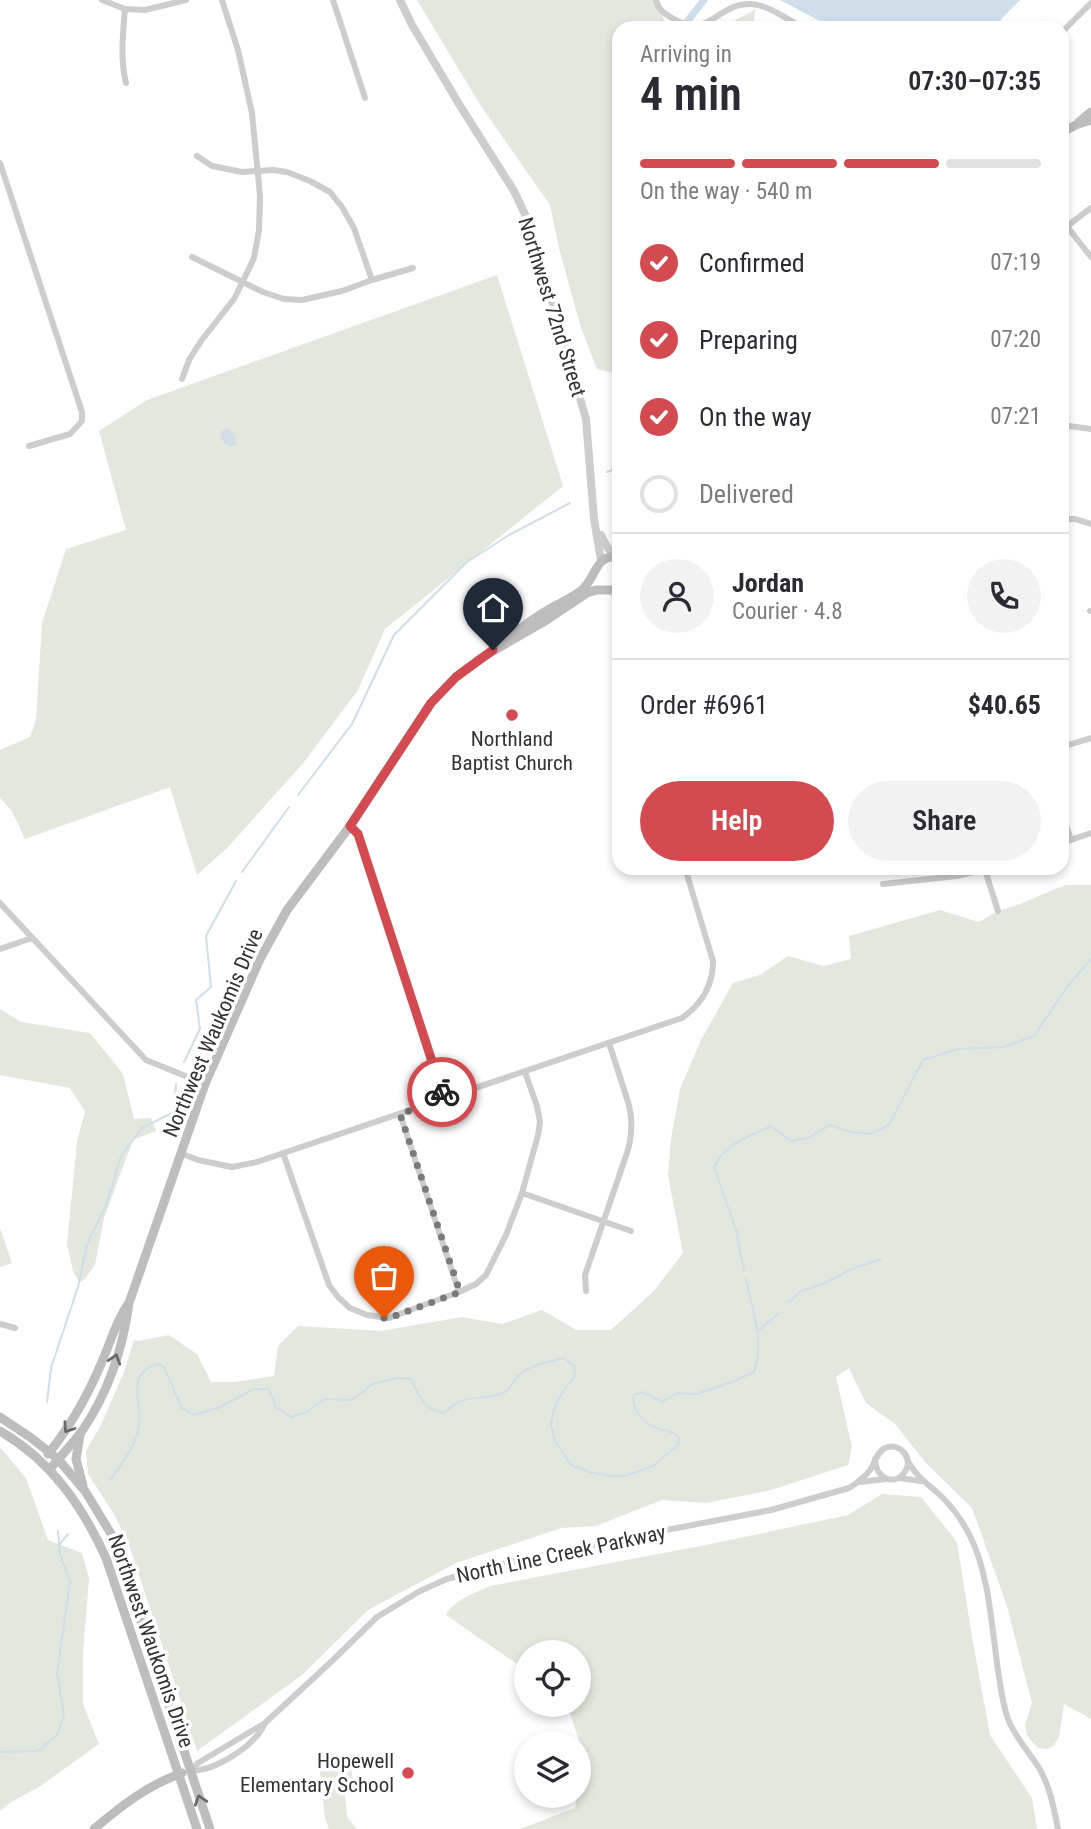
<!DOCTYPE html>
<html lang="en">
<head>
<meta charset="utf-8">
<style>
	body { margin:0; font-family:"Roboto Condensed",sans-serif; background:#f2f2f3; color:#2b2b33; height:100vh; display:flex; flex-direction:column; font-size:26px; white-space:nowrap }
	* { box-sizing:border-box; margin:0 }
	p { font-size:23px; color:#7c7c81 }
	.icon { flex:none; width:38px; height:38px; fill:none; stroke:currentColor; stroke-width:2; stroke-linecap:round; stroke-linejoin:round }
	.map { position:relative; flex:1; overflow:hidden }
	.sheet { position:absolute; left:612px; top:21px; width:457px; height:854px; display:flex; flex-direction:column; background:#fff; border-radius:21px; box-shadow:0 4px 10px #0003 }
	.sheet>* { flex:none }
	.buttons { position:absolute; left:514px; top:1640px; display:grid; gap:14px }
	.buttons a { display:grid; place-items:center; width:77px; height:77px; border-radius:50%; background:#fff; box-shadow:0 4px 10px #0003; font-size:35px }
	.pin { position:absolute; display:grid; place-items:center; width:60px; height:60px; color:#fff; margin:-72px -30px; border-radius:50% 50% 50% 0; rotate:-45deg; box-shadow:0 0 7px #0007 }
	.pin .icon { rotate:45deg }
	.courier { position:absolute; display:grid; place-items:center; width:70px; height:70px; margin:-35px; border:5px solid #d34b51; border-radius:50%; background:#fff; color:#222; box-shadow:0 2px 9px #0007 }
	.overview em { font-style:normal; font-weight:600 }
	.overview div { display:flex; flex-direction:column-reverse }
	.overview { display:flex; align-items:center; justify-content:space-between; height:119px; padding:0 28px }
	h1 { font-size:46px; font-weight:600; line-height:52px }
	.bar { display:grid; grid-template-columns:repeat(4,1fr); gap:10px 7px; align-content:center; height:84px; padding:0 28px }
	.bar i { height:9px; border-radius:5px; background:#e1e1e2 }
	.bar .current { background:#d34b51 }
	.bar p { grid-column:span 4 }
	.line { display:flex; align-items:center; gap:18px; padding:0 28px; border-top:2px solid #e1e1e2 }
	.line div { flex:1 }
	.round { display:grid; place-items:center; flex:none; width:74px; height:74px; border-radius:37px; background:#f2f2f3 }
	ol { padding:0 28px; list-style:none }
	li { display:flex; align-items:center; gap:21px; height:77px }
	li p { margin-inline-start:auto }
	li .icon { padding:7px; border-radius:50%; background:#d34b51; color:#fff; stroke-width:4 }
	li:last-child { color:#7c7c81 }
	li i { width:38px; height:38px; border:4px solid #e1e1e2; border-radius:50% }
	.primary-button { display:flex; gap:14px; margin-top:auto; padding:14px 28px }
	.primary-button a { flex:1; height:80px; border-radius:42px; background:#d34b51; color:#fff; font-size:28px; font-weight:600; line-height:80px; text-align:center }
	.primary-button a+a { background:#f2f2f3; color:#2b2b33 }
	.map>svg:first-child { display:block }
</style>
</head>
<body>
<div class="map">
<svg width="1091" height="1829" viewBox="0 0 1091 1829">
	<rect width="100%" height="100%" fill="#fff"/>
	<!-- green -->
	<g fill="#e2e8dd">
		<polygon points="417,0 657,0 666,26 670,28 620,28 619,374 597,369 581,328 559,248 550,205 481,106"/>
		<polygon points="756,9 752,28 721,28"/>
		<polygon points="497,275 563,486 385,629 358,690 304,762 228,847 197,875 170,787 25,839 12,811 0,798 0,750 30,737 36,720 42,623 66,549 126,530 99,431 147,400"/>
		<polygon points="1065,885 1091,885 1091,1719 1064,1704 1059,1737 1054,1745 1048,1749 1039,1748 1033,1743 1027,1735 1025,1725 1032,1703 1006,1603 972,1508 926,1463 895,1424 866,1403 849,1368 836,1377 852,1447 848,1465 771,1490 706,1503 662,1500 596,1526 561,1528 456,1563 368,1610 302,1675 197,1751 129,1545 114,1514 88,1474 86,1451 101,1425 124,1372 134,1340 139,1341 169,1335 197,1354 211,1382 235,1382 274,1376 278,1346 298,1326 381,1331 462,1317 502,1324 542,1310 576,1330 611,1330 653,1292 683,1253 668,1176 671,1139 680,1089 701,1040 733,983 760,975 788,956 823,966 851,959 849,936 940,910 979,922 998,911 1020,904"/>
		<polygon points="0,1009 21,1022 90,1033 123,1074 134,1119 151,1118 156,1131 133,1140 104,1218 95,1265 84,1280 79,1282 73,1271 67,1244 77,1142 85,1111 70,1088 0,1075"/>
		<polygon points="0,1228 12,1263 0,1267"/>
		<polygon points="0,1447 26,1478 48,1540 82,1553 89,1579 83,1651 83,1704 99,1744 39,1787 11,1802 0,1811"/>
		<path d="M882,1494L921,1497L957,1542L972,1637L990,1735L1032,1798L1037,1829H520L575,1808L577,1796H579V1779L583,1752L567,1705L579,1704V1652H527V1671L446,1615C454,1600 475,1593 490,1586L706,1545L848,1515Z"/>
		<path d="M339,1759C354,1759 349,1771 355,1781L345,1796L347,1817L357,1829H329L325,1818L320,1771H334L335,1763Z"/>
	</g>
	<!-- water -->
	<g fill="#cfdee8">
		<polygon points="780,0 1020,0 1006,14 994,28 833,28"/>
		<path d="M227,428C232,430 236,438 236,444L231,447L224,443L220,435L222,431Z"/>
	</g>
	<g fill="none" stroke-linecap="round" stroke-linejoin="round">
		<!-- stream -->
		<g stroke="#cfdee8" stroke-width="2">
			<polyline points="607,472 620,467"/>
			<polyline points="298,795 352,724 394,635 467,562 509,535 570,503"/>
			<polyline points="242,872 289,807"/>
			<polyline points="184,1062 200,1029 196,1000 211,987 206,936 236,881"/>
			<path d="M744,1271L736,1230L714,1167C726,1143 748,1137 771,1126L791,1141L808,1138L830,1125L851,1132L870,1134L889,1125L923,1060L958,1049L1004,1047L1034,1036L1067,987L1091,959"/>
			<polyline points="789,1302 801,1291 825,1283 854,1268 881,1259"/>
			<polyline points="758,1331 778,1314"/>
			<polyline points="47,1402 51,1368 78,1287 87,1244 107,1203 121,1156 142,1128 174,1112 176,1084"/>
			<path d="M110,1480C121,1464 136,1446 139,1426C142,1402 125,1374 157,1364L164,1367L182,1408L194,1415L220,1407L254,1389H269L276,1407L291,1417L307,1412L324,1399L352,1400L372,1384L398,1378L411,1379C420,1398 422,1408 444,1413C464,1393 477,1401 500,1394C511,1391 511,1383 518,1376C529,1365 549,1362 564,1358L574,1366L575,1376L563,1391L553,1412L551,1425L555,1441L571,1465L590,1472L611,1476H625L653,1466L678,1445L679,1438C670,1428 665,1432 654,1427C641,1421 631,1408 634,1395L643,1392L662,1402L677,1393L697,1394L732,1382L754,1372C765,1343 752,1308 746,1279"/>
			<polyline points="59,1545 68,1534"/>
			<polyline points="0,1752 38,1751 57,1735 64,1715 57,1673 70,1581 60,1555 58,1531"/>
		</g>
		<!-- canal -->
		<polyline stroke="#cfdee8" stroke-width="7" points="682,28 704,0"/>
		<!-- minor -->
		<g stroke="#cdcdcd" stroke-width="6">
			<polyline points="102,0 125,9 145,10 186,0"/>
			<polyline points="333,0 365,98"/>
			<path d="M656,0C659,11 665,14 674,19C708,40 717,4 749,4C765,3 789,20 803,28"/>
			<path d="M125,9C123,34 120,58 126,83"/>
			<polyline points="1062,32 1091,3"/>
			<polyline points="197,156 212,166 242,172 273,170 287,172 310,181 330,192 342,207 354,228 372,280"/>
			<polyline points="0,163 82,412 82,421 70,434 29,446"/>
			<polyline points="1062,220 1091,257"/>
			<polyline points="1062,230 1091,208"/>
			<polyline points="192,257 263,292 284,299 302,300 342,291 372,280 413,268"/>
			<polyline points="182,379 189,360 201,341 234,299 243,281 254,258 259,230 260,196 252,113 238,50 222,0"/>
			<polyline points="1062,425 1091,429"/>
			<polyline points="1062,519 1075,519 1091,524"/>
			<polyline points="612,590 620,607"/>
			<polyline points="1090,611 1091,611"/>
			<polyline points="1062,747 1091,738"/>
			<polyline points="1062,814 1071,840"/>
			<polyline points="350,826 358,834 445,1099"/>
			<polyline points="1062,843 1091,833"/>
			<polyline points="985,870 998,911"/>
			<polyline points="883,884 957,876 989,868"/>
			<polyline points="0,903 146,1060 205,1084"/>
			<polyline points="0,949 32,938"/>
			<polyline points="400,1114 459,1292"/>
			<path d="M180,1153L198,1160L232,1167L257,1162L682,1018C702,1004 713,985 713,961L685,868"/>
			<polyline points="283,1153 329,1285 338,1297 350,1308 367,1315 389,1318 459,1292 476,1284 486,1275 506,1235 522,1193 538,1135 540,1122 537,1106 525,1072"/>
			<polyline points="522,1193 631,1231"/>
			<path d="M586,1291L585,1275L627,1153C632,1137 633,1122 629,1105L609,1043"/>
			<polyline points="0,1324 15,1328"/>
			<path d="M909,1463C919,1480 929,1484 942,1497C954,1509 963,1522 970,1536C990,1575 992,1633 999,1677C1001,1691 1003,1705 1008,1719C1015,1737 1029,1752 1039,1768C1050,1786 1054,1809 1058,1829"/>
			<polyline points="899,1478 921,1481"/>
			<polyline points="860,1482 886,1479"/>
			<path d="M191,1770L198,1763L265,1723L332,1661L377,1617L420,1591L447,1579L493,1566L640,1535L771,1510L849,1488C857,1483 864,1478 870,1470C875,1463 877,1452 885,1448C901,1441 915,1461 904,1473C893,1487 875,1477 875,1459"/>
			<path d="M191,1770C214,1772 254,1746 264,1725"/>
		</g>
		<!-- tertiary -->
		<g stroke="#cdcdcd" stroke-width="8">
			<polyline points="400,0 412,25 459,104 514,191 530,225 586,419 594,519 601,560"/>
			<polyline points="601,535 607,547 615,556"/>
		</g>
		<!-- secondary -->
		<g stroke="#bdbdbd" stroke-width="9">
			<polyline points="1079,122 1091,112"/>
			<polyline points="1062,132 1078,124 1091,120"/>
			<path d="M508,640C521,627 537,616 553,607C562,602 573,597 582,590C596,578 596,551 620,558"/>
			<polyline points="0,1417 30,1437 58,1459 85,1491 113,1537 210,1829"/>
			<path d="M0,1431C51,1461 82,1505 106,1558L197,1829"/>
			<polyline points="80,1435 76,1459 83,1486"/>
			<path d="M48,1454C70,1427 87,1397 101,1364C110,1344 115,1323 128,1304"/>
			<path d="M50,1469C61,1456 72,1444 82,1431C108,1393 123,1348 129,1303L205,1084L260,959L287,910L350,826L431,703L456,677L481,658L545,621L587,593L596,590H612L620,588"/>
			<path d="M94,1829C121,1806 148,1785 182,1773"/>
		</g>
	</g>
	<!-- one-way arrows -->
	<defs><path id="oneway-chevron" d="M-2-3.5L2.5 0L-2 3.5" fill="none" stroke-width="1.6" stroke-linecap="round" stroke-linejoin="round" transform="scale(1.75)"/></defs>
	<g stroke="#6a6a6a">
		<use href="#oneway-chevron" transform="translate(115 1359) rotate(-73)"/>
		<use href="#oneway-chevron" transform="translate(68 1428) rotate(124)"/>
		<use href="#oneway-chevron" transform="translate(200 1800) rotate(-108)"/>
	</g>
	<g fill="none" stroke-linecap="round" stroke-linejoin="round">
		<!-- done -->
		<polyline stroke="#7a7a7a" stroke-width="7" stroke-dasharray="0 12.6" points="384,1318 389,1318 460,1292 400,1114 445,1099 442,1092"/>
		<!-- route -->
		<polyline stroke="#d34b51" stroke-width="9" points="442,1092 358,834 350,826 431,703 456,677 493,650"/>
	</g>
	<!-- markers -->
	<g fill="#d34b51" stroke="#fff" stroke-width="2.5">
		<circle cx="512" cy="715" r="7"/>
		<circle cx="408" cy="1773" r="7"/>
	</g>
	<g text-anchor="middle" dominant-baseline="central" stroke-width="7" stroke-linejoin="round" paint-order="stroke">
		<!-- street labels -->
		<g font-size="21" fill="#333" stroke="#fff">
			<text transform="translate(552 307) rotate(73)">Northwest 72nd Street</text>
			<text transform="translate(213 1033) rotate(-67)">Northwest Waukomis Drive</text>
			<text transform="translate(561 1554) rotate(-12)">North Line Creek Parkway</text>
			<text transform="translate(151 1641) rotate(71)">Northwest Waukomis Drive</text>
		</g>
		<!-- poi labels -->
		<g font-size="21" fill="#333" stroke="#fff">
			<text x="512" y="739">Northland<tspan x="512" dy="24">Baptist Church</tspan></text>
			<text x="394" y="1761" text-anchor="end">Hopewell<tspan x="394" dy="24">Elementary School</tspan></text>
		</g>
	</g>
</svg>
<div class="buttons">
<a><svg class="icon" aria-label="locate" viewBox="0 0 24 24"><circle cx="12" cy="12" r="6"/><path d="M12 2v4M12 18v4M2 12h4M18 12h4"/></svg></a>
<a><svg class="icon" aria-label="layers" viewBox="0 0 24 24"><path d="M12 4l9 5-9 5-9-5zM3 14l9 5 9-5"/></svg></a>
</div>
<div class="pin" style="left:384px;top:1318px;background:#ea580c"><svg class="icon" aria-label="bag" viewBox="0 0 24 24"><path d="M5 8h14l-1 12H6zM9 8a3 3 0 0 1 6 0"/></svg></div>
<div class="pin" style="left:493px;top:650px;background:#1f2937"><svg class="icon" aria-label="home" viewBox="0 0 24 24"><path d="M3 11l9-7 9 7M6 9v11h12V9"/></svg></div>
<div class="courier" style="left:442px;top:1092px"><svg class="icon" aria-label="bike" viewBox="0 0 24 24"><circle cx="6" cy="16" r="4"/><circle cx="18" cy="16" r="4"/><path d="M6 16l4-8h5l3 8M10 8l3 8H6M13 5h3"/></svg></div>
<section class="sheet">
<div class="overview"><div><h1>4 min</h1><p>Arriving in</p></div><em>07:30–07:35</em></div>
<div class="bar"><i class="current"></i><i class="current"></i><i class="current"></i><i></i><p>On the way · 540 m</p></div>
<ol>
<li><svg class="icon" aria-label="check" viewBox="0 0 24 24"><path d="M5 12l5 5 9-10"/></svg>Confirmed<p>07:19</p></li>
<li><svg class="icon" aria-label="check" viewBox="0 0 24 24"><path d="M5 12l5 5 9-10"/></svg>Preparing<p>07:20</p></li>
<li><svg class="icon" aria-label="check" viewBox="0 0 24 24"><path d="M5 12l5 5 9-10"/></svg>On the way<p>07:21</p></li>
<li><i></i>Delivered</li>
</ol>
<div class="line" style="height:126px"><a class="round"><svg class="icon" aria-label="person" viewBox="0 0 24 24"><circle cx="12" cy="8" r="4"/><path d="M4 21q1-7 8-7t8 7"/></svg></a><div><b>Jordan</b><p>Courier · 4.8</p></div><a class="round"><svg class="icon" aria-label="phone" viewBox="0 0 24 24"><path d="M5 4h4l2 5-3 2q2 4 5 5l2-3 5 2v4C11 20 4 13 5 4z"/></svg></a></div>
<div class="line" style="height:91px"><div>Order #6961</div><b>$40.65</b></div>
<div class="primary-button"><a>Help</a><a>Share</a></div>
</section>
</div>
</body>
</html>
